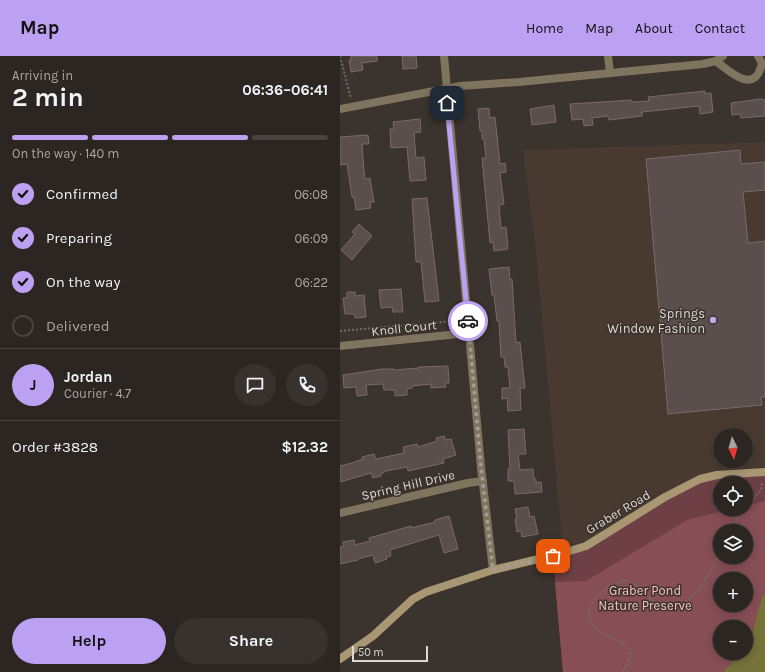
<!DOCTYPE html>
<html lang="en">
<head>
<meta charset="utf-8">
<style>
	body { margin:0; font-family:Karla,sans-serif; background:#38322f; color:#f1f3f6; height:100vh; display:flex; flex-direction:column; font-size:15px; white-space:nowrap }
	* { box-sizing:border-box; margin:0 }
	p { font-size:13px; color:#a6a5a5 }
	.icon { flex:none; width:22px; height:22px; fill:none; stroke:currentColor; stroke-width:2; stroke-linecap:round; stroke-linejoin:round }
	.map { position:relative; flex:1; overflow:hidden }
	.panel { display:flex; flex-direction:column; background:#2c2622; width:340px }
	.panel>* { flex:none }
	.needle { width:26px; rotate:175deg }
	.tools { position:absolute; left:373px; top:372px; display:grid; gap:8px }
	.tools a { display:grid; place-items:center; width:40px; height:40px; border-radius:50%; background:#2c2622; box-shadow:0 2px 10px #0003,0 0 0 1px #484340; font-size:20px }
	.scale { position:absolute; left:12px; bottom:10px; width:76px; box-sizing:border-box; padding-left:4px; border:2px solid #dcd7d3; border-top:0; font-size:11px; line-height:14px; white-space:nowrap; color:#dcd7d3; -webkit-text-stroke:3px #3b332d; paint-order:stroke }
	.pin { position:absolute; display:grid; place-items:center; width:34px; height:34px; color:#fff; margin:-17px; border-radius:8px; box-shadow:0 2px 6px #0006 }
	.courier { position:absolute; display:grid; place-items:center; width:40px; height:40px; margin:-20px; border:3px solid #bca0f2; border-radius:50%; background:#fff; color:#222; box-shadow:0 1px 5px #0007 }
	.head em { font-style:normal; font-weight:700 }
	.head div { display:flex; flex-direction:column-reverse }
	.head { display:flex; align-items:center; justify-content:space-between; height:68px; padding:0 12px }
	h1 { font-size:26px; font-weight:700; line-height:30px }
	.bar { display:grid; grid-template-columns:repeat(4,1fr); gap:6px 4px; align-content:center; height:48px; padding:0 12px }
	.bar i { height:5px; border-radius:3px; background:#484340 }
	.bar .on { background:#bca0f2 }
	.bar p { grid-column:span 4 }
	.line { display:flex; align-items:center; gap:10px; padding:0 12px; border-top:1px solid #484340 }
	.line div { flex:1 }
	.round { display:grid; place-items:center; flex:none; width:42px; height:42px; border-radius:21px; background:#38322f }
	ol { padding:0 12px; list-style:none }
	li { display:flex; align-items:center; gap:12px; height:44px }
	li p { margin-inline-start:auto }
	li .icon { padding:4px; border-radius:50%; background:#bca0f2; color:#111; stroke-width:4 }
	li:last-child { color:#a6a5a5 }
	li i { width:22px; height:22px; border:2px solid #484340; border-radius:50% }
	.action { display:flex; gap:8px; margin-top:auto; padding:8px 12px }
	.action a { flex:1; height:46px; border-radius:24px; background:#bca0f2; color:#111; font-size:16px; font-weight:700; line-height:46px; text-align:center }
	.action a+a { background:#38322f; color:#f1f3f6 }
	header { display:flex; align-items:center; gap:24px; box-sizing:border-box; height:56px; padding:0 20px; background:#bca0f2; color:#111 }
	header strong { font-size:19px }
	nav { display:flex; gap:22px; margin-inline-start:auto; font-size:14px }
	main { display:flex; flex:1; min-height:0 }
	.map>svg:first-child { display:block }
</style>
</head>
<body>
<header>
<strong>Map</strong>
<nav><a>Home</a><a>Map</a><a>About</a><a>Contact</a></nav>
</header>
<main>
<section class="panel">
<div class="head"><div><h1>2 min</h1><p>Arriving in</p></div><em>06:36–06:41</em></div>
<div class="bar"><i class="on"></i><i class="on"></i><i class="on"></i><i></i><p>On the way · 140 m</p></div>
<ol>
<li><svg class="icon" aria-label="check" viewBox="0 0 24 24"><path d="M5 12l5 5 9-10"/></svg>Confirmed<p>06:08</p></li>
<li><svg class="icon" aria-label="check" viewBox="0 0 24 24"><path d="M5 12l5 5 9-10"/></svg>Preparing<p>06:09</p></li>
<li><svg class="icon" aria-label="check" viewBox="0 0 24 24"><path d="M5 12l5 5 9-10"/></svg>On the way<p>06:22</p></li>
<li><i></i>Delivered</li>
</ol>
<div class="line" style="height:72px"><b class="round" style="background:#bca0f2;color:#111">J</b><div><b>Jordan</b><p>Courier · 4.7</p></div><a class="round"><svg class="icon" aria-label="chat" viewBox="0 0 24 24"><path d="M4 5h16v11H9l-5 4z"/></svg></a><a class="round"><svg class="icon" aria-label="phone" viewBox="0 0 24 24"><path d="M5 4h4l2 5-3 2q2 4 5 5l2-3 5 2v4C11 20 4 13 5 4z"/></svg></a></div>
<div class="line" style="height:52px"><div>Order #3828</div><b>$12.32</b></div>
<div class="action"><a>Help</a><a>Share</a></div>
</section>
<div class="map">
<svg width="425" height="616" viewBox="0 0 425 616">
	<rect width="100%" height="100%" fill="#3b332d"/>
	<!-- built -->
	<path fill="#483a30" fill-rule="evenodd" d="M425,86V416L377,419L246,490L223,497L196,196L183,94ZM380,379H406V405H380Z"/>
	<!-- green -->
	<path fill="#6e4046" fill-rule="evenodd" d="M425,416V616H223L213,500L245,490L360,423ZM380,427H406V453H380ZM380,475H406V501H380ZM380,523H406V549H380ZM380,571H406V597H380Z"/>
	<!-- forest -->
	<path fill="#874e56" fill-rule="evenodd" d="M425,445V537L421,544L409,589L406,592V571H380V597H401L383,616H223L215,526L246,525L347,464L392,453H406V450ZM380,475H406V501H380ZM380,523H406V549H380Z"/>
	<!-- water -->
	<polygon fill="#75723a" points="425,537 425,616 383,616 401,597 406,597 406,592 409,589 421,544"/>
	<!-- building -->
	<g fill="#5a4f4c" stroke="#776b68">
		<polygon points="11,0 37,0 37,5 22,7 23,14 11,16 9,4 11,4"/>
		<polygon points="62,0 76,0 77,12 63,13"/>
		<polygon points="365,35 365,38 371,37 373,56 360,58 359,50 302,56 302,60 269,64 268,60 252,62 253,69 244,70 243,63 232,64 230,48 291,44 292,46 309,45 308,41"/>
		<polygon points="420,43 425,44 425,60 401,62 400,58 392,59 391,47"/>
		<polygon points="214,49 216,66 192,69 190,53"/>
		<polygon points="149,52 150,62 155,61 160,108 165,107 166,116 160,117 164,148 159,149 161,172 166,171 168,193 154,195 153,186 150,187 142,102 146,102 144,83 142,83 142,75 140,75 138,53"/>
		<polygon points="80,63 81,76 74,77 76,102 84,101 86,124 70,125 67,91 51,92 50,73 54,73 53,66"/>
		<polygon points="28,79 29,88 22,88 24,115 25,123 30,122 34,146 30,146 31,152 16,154 14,141 12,141 7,108 0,109 0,81"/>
		<polygon points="400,94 401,108 425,106 425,134 403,136 408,187 425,185 425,341 421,341 422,349 328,358 306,103"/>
		<polygon points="87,142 99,245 85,246 81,206 76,206 72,143"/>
		<polygon points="19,168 32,180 12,204 1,194 15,178 12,176"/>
		<polygon points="169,211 170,224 172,223 176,287 180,286 185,332 180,332 181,354 168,355 167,342 162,343 162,332 170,332 168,311 165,311 164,301 161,301 159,265 157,265 154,239 152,239 149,213"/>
		<polygon points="61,233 63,256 53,256 52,251 41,252 39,234"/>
		<polygon points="7,236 15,236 15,240 24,239 26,261 15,262 14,258 5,258 3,242 7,242"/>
		<polygon points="108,310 109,327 105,327 106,331 91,332 91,328 72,330 72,332 67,333 67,339 55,340 55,334 44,334 43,328 26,329 27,339 17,340 16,331 4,332 3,319 42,313 54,313 54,314 79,312 79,311"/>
		<polygon points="184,373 186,398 178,398 180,414 193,413 194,423 196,423 196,427 201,426 202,436 175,438 174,425 168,425 168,413 170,413 168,374"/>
		<polygon points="104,380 105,384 111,383 116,399 103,403 104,407 68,415 67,411 46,415 41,418 41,420 33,422 31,417 0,426 0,410 12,407 23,403 22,401 34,398 36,403 64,397 63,391 77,388 78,391 97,385 96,382"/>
		<polygon points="188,451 190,461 194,460 198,478 182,481 181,475 177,476 175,463 177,463 175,453"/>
		<polygon points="109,460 118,493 104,497 99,479 50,494 51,500 46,501 47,503 35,507 33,499 18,503 18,504 0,508 0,491 4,490 3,486 14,484 15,489 30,485 29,482 71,470 71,472 95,466 95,464"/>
	</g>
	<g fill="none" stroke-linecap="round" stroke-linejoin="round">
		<!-- path -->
		<g stroke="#736c66" stroke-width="2" stroke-dasharray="2 2" stroke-linecap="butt">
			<polyline points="0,0 11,43"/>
			<polyline points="0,275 113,265"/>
			<polyline points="406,452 421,434 422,425"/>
			<polyline points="390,475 394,466 405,453"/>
			<path d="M282,616C309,583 263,587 251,567C240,549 270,526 285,524C297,527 303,537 312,544C346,568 368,521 380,497"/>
		</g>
		<!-- street -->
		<g stroke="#7f745e" stroke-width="8">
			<polyline points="104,0 141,411 153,514"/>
			<polyline points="268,0 270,17"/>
			<path d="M376,5C390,16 415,40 422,7L418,0"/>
			<polyline points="0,53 120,30 179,26 363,8 376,5 383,0"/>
			<polyline points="0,290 129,277"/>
			<polyline points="0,457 128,427 143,425"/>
		</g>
		<!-- secondary -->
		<polyline stroke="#a99774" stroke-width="8" points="0,603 33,580 73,543 86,536 153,514 223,497 246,490 325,441 360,423 377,419 425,416"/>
	</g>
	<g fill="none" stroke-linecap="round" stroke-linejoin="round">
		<!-- done -->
		<polyline stroke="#a49e99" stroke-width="4" stroke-dasharray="0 7.2" points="128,265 141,411 153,514 213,500"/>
		<!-- route -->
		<polyline stroke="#bca0f2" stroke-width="5" points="107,47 128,265"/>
	</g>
	<!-- markers -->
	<circle fill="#c1a8f3" stroke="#3b332d" stroke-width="1.5" cx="373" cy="264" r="4"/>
	<g text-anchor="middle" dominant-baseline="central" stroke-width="3" stroke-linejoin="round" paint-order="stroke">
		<!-- poi labels -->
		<g font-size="13" fill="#dcd7d3" stroke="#3b332d" text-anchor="end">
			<text x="365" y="257">Springs<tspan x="365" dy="15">Window Fashion</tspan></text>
		</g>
		<!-- street labels -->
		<g font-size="13" fill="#dcd7d3" stroke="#3b332d">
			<text transform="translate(64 272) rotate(-6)">Knoll Court</text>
			<text transform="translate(68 429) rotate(-13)">Spring Hill Drive</text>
			<text transform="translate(278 456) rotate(-31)">Graber Road</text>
		</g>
		<!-- park labels -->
		<g font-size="13" fill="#f9c1c7" stroke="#3b332d">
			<text x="305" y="534">Graber Pond<tspan x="305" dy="15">Nature Preserve</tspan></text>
		</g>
	</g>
</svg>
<div class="tools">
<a><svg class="needle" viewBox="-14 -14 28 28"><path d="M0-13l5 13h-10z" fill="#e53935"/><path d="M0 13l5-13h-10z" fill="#a6a5a5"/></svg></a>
<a><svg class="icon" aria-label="locate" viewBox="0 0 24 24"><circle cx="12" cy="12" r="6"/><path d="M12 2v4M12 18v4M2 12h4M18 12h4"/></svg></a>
<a><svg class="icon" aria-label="layers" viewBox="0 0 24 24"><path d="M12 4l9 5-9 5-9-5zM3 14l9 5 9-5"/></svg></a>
<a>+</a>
<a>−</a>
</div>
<div class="scale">50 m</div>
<div class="pin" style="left:213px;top:500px;background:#ea580c"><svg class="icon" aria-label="bag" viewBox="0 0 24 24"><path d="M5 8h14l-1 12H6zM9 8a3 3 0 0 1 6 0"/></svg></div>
<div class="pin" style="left:107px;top:47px;background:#1f2937"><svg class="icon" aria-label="home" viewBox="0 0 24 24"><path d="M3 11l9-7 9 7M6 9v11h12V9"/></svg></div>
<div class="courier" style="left:128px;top:265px"><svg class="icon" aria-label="car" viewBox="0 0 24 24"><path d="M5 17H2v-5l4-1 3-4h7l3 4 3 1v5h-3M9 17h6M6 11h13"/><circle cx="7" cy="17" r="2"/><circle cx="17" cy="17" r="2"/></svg></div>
</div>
</main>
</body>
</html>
